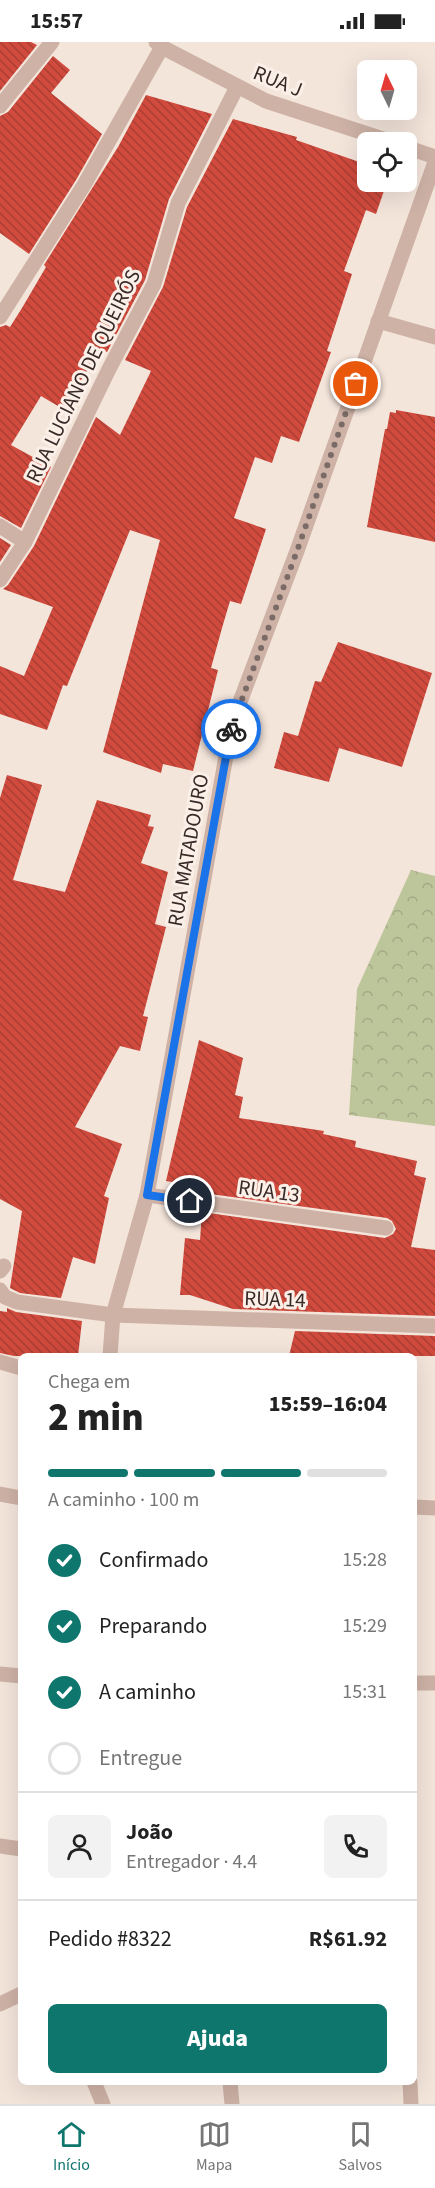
<!DOCTYPE html>
<html lang="pt">
<head>
<meta charset="utf-8">
<style>
	body { margin:0; font-family:"Source Sans 3",sans-serif; background:#f2f2f2; color:#222; height:100vh; display:flex; flex-direction:column; font-size:22px; white-space:nowrap }
	* { box-sizing:border-box; margin:0 }
	p { font-size:20px; color:#767676 }
	.icon { flex:none; width:33px; height:33px; fill:none; stroke:currentColor; stroke-width:2; stroke-linecap:round; stroke-linejoin:round }
	.map { position:relative; flex:1; overflow:hidden }
	.side { position:absolute; left:18px; top:1311px; width:399px; height:732px; display:flex; flex-direction:column; background:#fff; border-radius:9px; box-shadow:0 6px 24px #0002 }
	.side>* { flex:none }
	.needle { width:39px; rotate:355deg }
	.controls { position:absolute; left:357px; top:18px; display:grid; gap:12px }
	.controls a { display:grid; place-items:center; width:60px; height:60px; border-radius:9px; background:#fff; box-shadow:0 6px 24px #0002; font-size:30px }
	.pin { position:absolute; display:grid; place-items:center; width:51px; height:51px; color:#fff; margin:-26px; border:3px solid #fff; border-radius:50%; box-shadow:0 2px 6px #0007 }
	.courier { position:absolute; display:grid; place-items:center; width:60px; height:60px; margin:-30px; border:4px solid #1a73e8; border-radius:50%; background:#fff; color:#222; box-shadow:0 2px 8px #0007 }
	.headline em { font-style:normal; font-weight:800 }
	.headline div { display:flex; flex-direction:column-reverse }
	.headline { display:flex; align-items:center; justify-content:space-between; height:102px; padding:0 30px }
	h1 { font-size:39px; font-weight:800; line-height:45px }
	.bar { display:grid; grid-template-columns:repeat(4,1fr); gap:9px 6px; align-content:center; height:72px; padding:0 30px }
	.bar i { height:8px; border-radius:4px; background:#e0e0e0 }
	.bar .current { background:#0f766e }
	.bar p { grid-column:span 4 }
	.line { display:flex; align-items:center; gap:15px; padding:0 30px; border-top:2px solid #e0e0e0 }
	.line div { flex:1 }
	.round { display:grid; place-items:center; flex:none; width:63px; height:63px; border-radius:9px; background:#f2f2f2 }
	ol { padding:0 30px; list-style:none }
	li { display:flex; align-items:center; gap:18px; height:66px }
	li p { margin-inline-start:auto }
	li .icon { padding:6px; border-radius:50%; background:#0f766e; color:#fff; stroke-width:4 }
	li:last-child { color:#767676 }
	li i { width:33px; height:33px; border:3px solid #e0e0e0; border-radius:50% }
	.cta { display:flex; gap:12px; margin-top:auto; padding:12px 30px }
	.cta a { flex:1; height:69px; border-radius:9px; background:#0f766e; color:#fff; font-size:24px; font-weight:800; line-height:69px; text-align:center }
	.status { display:flex; justify-content:space-between; align-items:center; height:42px; padding:0 30px; background:#fff; direction:ltr }
	.status svg { height:16px; fill:currentColor }
	.tabs { display:flex; justify-content:space-around; align-items:center; height:84px; border-top:2px solid #e0e0e0; background:#fff; font-size:16px; color:#767676 }
	.tabs a { display:grid; justify-items:center; gap:3px }
	.tabs .current { color:#0f766e }
	.map>svg:first-child { display:block }
</style>
</head>
<body>
<div class="status"><b>15:57</b><svg viewBox="0 0 49 12"><path d="M0 12V9h3v3zM5 12V6h3v6zM10 12V3h3v9zM15 12V0h3v12zM26 1h20v11H26zM47 4h2v5h-2z"/></svg></div>
<div class="map">
<svg width="435" height="2062" viewBox="0 0 435 2062">
	<defs>
		<pattern id="forest-crowns" width="20" height="18" patternUnits="userSpaceOnUse" patternTransform="scale(1.5)"><rect width="20" height="18" fill="#bdc59a"/><path d="M2 6a3 3 0 1 1 6 0M12 15a3 3 0 1 1 6 0" fill="none" stroke="#a3a985"/></pattern>
		<pattern id="building-back-hatch" width="6" height="6" patternUnits="userSpaceOnUse" patternTransform="scale(1.5)"><rect width="6" height="6" fill="#d04a3d"/><path d="M-1 5l2 2M0 0l6 6M5-1l2 2" fill="none" stroke="#aa3e33"/></pattern>
	</defs>
	<rect width="100%" height="100%" fill="#f4e5db"/>
	<!-- forest -->
	<polygon fill="url(#forest-crowns)" points="411,828 435,834 435,1084 349,1073 357,947"/>
	<!-- building -->
	<g fill="url(#building-back-hatch)">
		<polygon points="0,0 31,0 37,3 0,49"/>
		<polygon points="53,14 70,28 51,51 102,92 76,138 29,212 0,191 0,74 8,70"/>
		<polygon points="146,53 212,72 169,157 145,238 107,310 100,308 63,367 41,354 11,403 51,425 21,486 0,474 0,285 6,283 10,285 22,266 46,225 44,223 118,105"/>
		<polygon points="233,77 297,95 296,98 368,123 368,140 387,140 376,172 366,168 344,229 352,232 327,309 331,310 299,400 281,394 272,421 255,415 234,476 266,487 241,562 230,559 222,586 211,626 218,628 193,729 163,722 161,731 103,710 160,498 130,488 67,644 63,643 47,688 0,672 0,624 24,634 53,565 3,547 8,543 34,504 96,375 120,393 151,329 125,318 163,245 187,165"/>
		<polygon points="396,368 435,375 435,500 367,485 385,387 387,387 390,370 396,371"/>
		<polygon points="0,496 11,503 0,520"/>
		<polygon points="338,600 432,631 402,725 339,706 329,740 274,726 284,690 298,694 315,639 321,640"/>
		<polygon points="7,733 42,743 13,838 65,850 97,758 151,773 148,784 154,785 141,821 168,830 155,882 166,885 143,974 148,975 140,1009 120,1004 75,1085 122,1102 104,1154 109,1156 95,1222 73,1215 61,1256 20,1251 10,1246 22,1169 0,1157 0,756"/>
		<polygon points="199,998 243,1016 235,1053 243,1055 239,1076 324,1089 323,1092 356,1099 355,1105 417,1119 414,1133 426,1136 411,1205 435,1208 435,1274 233,1267 190,1253 180,1253 185,1196 200,1198 202,1170 385,1196 393,1192 396,1187 392,1179 387,1176 203,1151 203,1145 166,1139"/>
		<polygon points="7,1266 16,1270 82,1279 78,1314 14,1314 0,1311 0,1269 7,1270"/>
		<polygon points="295,1289 435,1294 435,1314 289,1314"/>
	</g>
	<g fill="none" stroke-linecap="round" stroke-linejoin="round">
		<!-- lane -->
		<g stroke="#ceb2a6" stroke-width="15">
			<polyline points="0,64 52,0"/>
			<polyline points="0,275 84,143 162,5"/>
			<polyline points="0,484 25,500"/>
			<polyline points="0,538 25,500 109,327 154,242 178,161 237,45"/>
			<polyline points="0,1452 21,1456"/>
			<polyline points="0,1632 21,1634"/>
			<polyline points="0,1804 21,1807"/>
		</g>
		<!-- street -->
		<g stroke="#ceb2a6" stroke-width="15">
			<polyline points="156,0 162,5 266,59 392,100"/>
			<polyline points="406,105 435,115"/>
			<polyline points="378,279 435,295"/>
			<polyline points="147,1153 386,1186"/>
			<polyline points="0,1229 4,1224"/>
			<polyline points="0,1248 5,1255 17,1260 113,1273 435,1284"/>
			<polyline points="110,1314 113,1273 147,1153 232,681 297,509 435,120"/>
			<polyline points="0,1320 21,1326"/>
			<polyline points="414,1465 435,1466"/>
			<polyline points="414,1641 435,1641"/>
			<polyline points="0,1962 21,1952"/>
			<polyline points="94,2040 103,2062"/>
			<polyline points="230,2040 232,2062"/>
			<polyline points="410,2040 411,2062"/>
		</g>
	</g>
	<g fill="none" stroke-linecap="round" stroke-linejoin="round">
		<!-- done -->
		<polyline stroke="#7a6b67" stroke-width="6" stroke-dasharray="0 10.8" points="231,687 297,509 356,342"/>
		<!-- route -->
		<polyline stroke="#1a73e8" stroke-width="8" points="190,1159 147,1153 231,687"/>
	</g>
	<g text-anchor="middle" dominant-baseline="central" stroke-width="6" stroke-linejoin="round" paint-order="stroke">
		<!-- street labels -->
		<g font-size="21" fill="#392a28" stroke="#fbf0e8">
			<text transform="translate(278 39) rotate(22)">RUA J</text>
			<text transform="translate(83 334) rotate(-64)">RUA LUCIANO DE QUEIRÓS</text>
			<text transform="translate(188 808) rotate(-80)">RUA MATADOURO</text>
			<text transform="translate(269 1149) rotate(8)">RUA 13</text>
			<text transform="translate(275 1257) rotate(2)">RUA 14</text>
		</g>
	</g>
</svg>
<div class="controls">
<a><svg class="needle" viewBox="-14 -14 28 28"><path d="M0-13l5 13h-10z" fill="#e53935"/><path d="M0 13l5-13h-10z" fill="#767676"/></svg></a>
<a><svg class="icon" aria-label="locate" viewBox="0 0 24 24"><circle cx="12" cy="12" r="6"/><path d="M12 2v4M12 18v4M2 12h4M18 12h4"/></svg></a>
</div>
<div class="pin" style="left:356px;top:342px;background:#ea580c"><svg class="icon" aria-label="bag" viewBox="0 0 24 24"><path d="M5 8h14l-1 12H6zM9 8a3 3 0 0 1 6 0"/></svg></div>
<div class="pin" style="left:190px;top:1159px;background:#1f2937"><svg class="icon" aria-label="home" viewBox="0 0 24 24"><path d="M3 11l9-7 9 7M6 9v11h12V9"/></svg></div>
<div class="courier" style="left:231px;top:687px"><svg class="icon" aria-label="bike" viewBox="0 0 24 24"><circle cx="6" cy="16" r="4"/><circle cx="18" cy="16" r="4"/><path d="M6 16l4-8h5l3 8M10 8l3 8H6M13 5h3"/></svg></div>
<section class="side">
<div class="headline"><div><h1>2 min</h1><p>Chega em</p></div><em>15:59–16:04</em></div>
<div class="bar"><i class="current"></i><i class="current"></i><i class="current"></i><i></i><p>A caminho · 100 m</p></div>
<ol>
<li><svg class="icon" aria-label="check" viewBox="0 0 24 24"><path d="M5 12l5 5 9-10"/></svg>Confirmado<p>15:28</p></li>
<li><svg class="icon" aria-label="check" viewBox="0 0 24 24"><path d="M5 12l5 5 9-10"/></svg>Preparando<p>15:29</p></li>
<li><svg class="icon" aria-label="check" viewBox="0 0 24 24"><path d="M5 12l5 5 9-10"/></svg>A caminho<p>15:31</p></li>
<li><i></i>Entregue</li>
</ol>
<div class="line" style="height:108px"><a class="round"><svg class="icon" aria-label="person" viewBox="0 0 24 24"><circle cx="12" cy="8" r="4"/><path d="M4 21q1-7 8-7t8 7"/></svg></a><div><b>João</b><p>Entregador · 4.4</p></div><a class="round"><svg class="icon" aria-label="phone" viewBox="0 0 24 24"><path d="M5 4h4l2 5-3 2q2 4 5 5l2-3 5 2v4C11 20 4 13 5 4z"/></svg></a></div>
<div class="line" style="height:78px"><div>Pedido #8322</div><b>R$61.92</b></div>
<div class="cta"><a>Ajuda</a></div>
</section>
</div>
<nav class="tabs">
<a class="current"><svg class="icon" aria-label="home" viewBox="0 0 24 24"><path d="M3 11l9-7 9 7M6 9v11h12V9"/></svg>Início</a>
<a><svg class="icon" aria-label="map" viewBox="0 0 24 24"><path d="M3 6l6-2 6 2 6-2v14l-6 2-6-2-6 2zM9 4v14M15 6v14"/></svg>Mapa</a>
<a><svg class="icon" aria-label="saved" viewBox="0 0 24 24"><path d="M7 4h10v16l-5-4-5 4z"/></svg>Salvos</a>
</nav>
</body>
</html>
